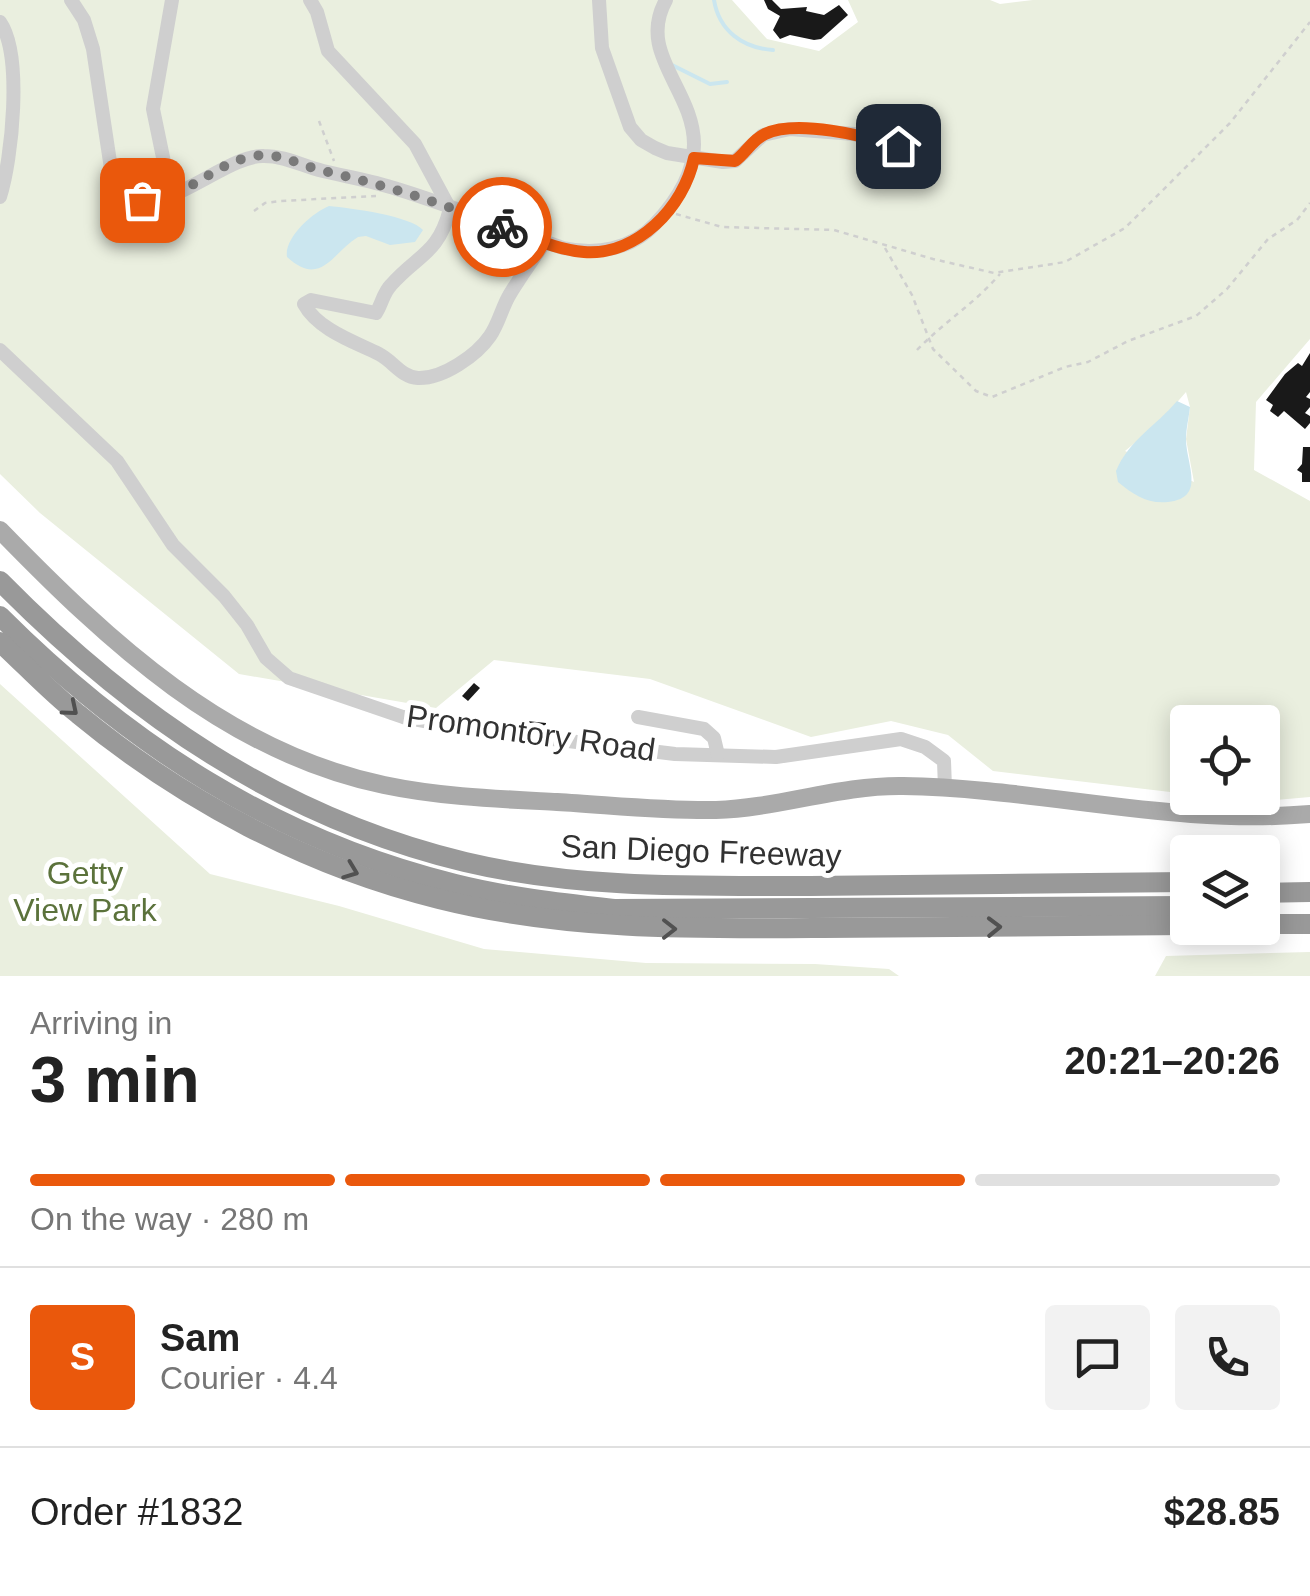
<!DOCTYPE html>
<html lang="en">
<head>
<meta charset="utf-8">
<style>
	body { margin:0; font-family:Helvetica,sans-serif; background:#f2f2f2; color:#222; height:100vh; display:flex; flex-direction:column; font-size:38px; white-space:nowrap }
	* { box-sizing:border-box; margin:0 }
	p { font-size:32px; color:#767676 }
	.icon { flex:none; width:55px; height:55px; fill:none; stroke:currentColor; stroke-width:2; stroke-linecap:round; stroke-linejoin:round }
	.map { position:relative; height:976px; overflow:hidden }
	.drawer { display:flex; flex-direction:column; background:#fff; flex:1 }
	.drawer>* { flex:none }
	.controls { position:absolute; left:1170px; top:705px; display:grid; gap:20px }
	.controls a { display:grid; place-items:center; width:110px; height:110px; border-radius:10px; background:#fff; box-shadow:0 5px 25px #0003; font-size:50px }
	.pin { position:absolute; display:grid; place-items:center; width:85px; height:85px; color:#fff; margin:-42px; border-radius:20px; box-shadow:0 5px 15px #0006 }
	.courier { position:absolute; display:grid; place-items:center; width:100px; height:100px; margin:-50px; border:8px solid #ea580c; border-radius:50%; background:#fff; color:#222; box-shadow:0 2px 12px #0007 }
	.headline em { font-style:normal; font-weight:600 }
	.headline div { display:flex; flex-direction:column-reverse }
	.headline { display:flex; align-items:center; justify-content:space-between; height:170px; padding:0 30px }
	h1 { font-size:65px; font-weight:600; line-height:75px }
	.bar { display:grid; grid-template-columns:repeat(4,1fr); gap:15px 10px; align-content:center; height:120px; padding:0 30px }
	.bar i { height:12px; border-radius:8px; background:#e0e0e0 }
	.bar .active { background:#ea580c }
	.bar p { grid-column:span 4 }
	.line { display:flex; align-items:center; gap:25px; padding:0 30px; border-top:2px solid #e0e0e0 }
	.line div { flex:1 }
	.round { display:grid; place-items:center; flex:none; width:105px; height:105px; border-radius:10px; background:#f2f2f2 }
	.map>svg:first-child { display:block }
</style>
</head>
<body>
<div class="map">
<svg width="1310" height="976" viewBox="0 0 1310 976">
	<rect width="100%" height="100%" fill="#fff"/>
	<!-- green -->
	<g fill="#eaefdf" fill-rule="evenodd">
		<path d="M0,0H732L767,39L819,51L858,22L848,0H990L1000,4L1033,0H1310V339L1256,402L1254,470L1310,501V797L1251,802L1216,798H1262V722H1188L1187,794L993,771L948,735L891,721L811,737L650,679L494,660L436,708L239,674L40,513L0,474ZM1186,392L1190,407L1186,439L1194,482L1125,451L1159,423Z"/>
		<polygon points="0,684 210,874 339,906 484,949 646,963 815,964 889,969 899,976 0,976"/>
		<polygon points="1310,952 1310,976 1155,976 1166,956"/>
	</g>
	<!-- water -->
	<g fill="#cbe6ef">
		<path d="M329,206C351,208 411,216 423,230L415,242L390,245L366,236L358,237C332,253 321,288 287,257C284,238 312,213 329,206Z"/>
		<path d="M1177,401L1190,407C1189,417 1186,429 1186,439C1186,464 1207,498 1168,502C1147,504 1134,495 1118,482L1116,471C1129,440 1156,426 1177,401Z"/>
	</g>
	<g fill="none" stroke-linecap="round" stroke-linejoin="round">
		<!-- stream -->
		<g stroke="#cbe6ef" stroke-width="4">
			<path d="M714,0C719,31 743,48 773,50"/>
			<polyline points="672,65 710,84 727,82"/>
		</g>
	</g>
	<!-- building -->
	<g fill="#191919">
		<polygon points="764,0 772,0 781,9 807,7 806,11 824,15 839,5 848,15 821,39 814,40 790,35 780,39 773,30 780,16 768,9"/>
		<polygon points="1310,353 1310,392 1306,397 1310,399 1310,407 1305,413 1310,416 1310,423 1305,429 1284,411 1278,417 1270,411 1273,405 1266,400 1285,374 1298,363 1302,366"/>
		<polygon points="1303,447 1310,447 1310,482 1302,482 1302,473 1297,470 1302,464"/>
		<polygon points="474,683 480,688 468,701 462,696"/>
		<polygon points="527,721 546,723 546,729 526,727"/>
	</g>
	<g fill="none" stroke-linecap="round" stroke-linejoin="round">
		<!-- path -->
		<g stroke="#cfcfcf" stroke-width="2.5" stroke-dasharray="5 5" stroke-linecap="butt">
			<polyline points="319,121 334,161"/>
			<polyline points="254,211 265,203 280,201 376,196"/>
			<polyline points="676,214 722,227 834,230 933,259 994,273 1065,262 1125,228 1230,123 1310,22"/>
			<polyline points="885,248 912,295 933,349 976,391 992,397 1065,367 1088,362 1128,341 1196,316 1227,289 1268,239 1297,220 1310,203"/>
			<path d="M917,350C945,321 973,305 1000,274"/>
		</g>
		<!-- minor -->
		<g stroke="#cfcfcf" stroke-width="14">
			<path d="M71,0L84,20L93,49L113,182C147,238 221,154 264,156C286,156 302,166 323,171C348,177 373,181 397,189C453,206 508,229 563,248C596,255 631,250 655,224C756,116 624,75 666,0"/>
			<path d="M310,0L317,12L328,51L415,144L450,209C438,255 418,254 391,285C383,293 382,304 376,313L311,300L304,304C318,330 355,342 379,354C393,361 401,377 418,378C443,379 477,355 490,336C499,323 502,307 510,294C521,276 533,259 545,242"/>
			<polyline points="599,0 602,48 630,127 641,140 655,148 667,153 723,162 735,161 763,135 790,129 854,134 919,153"/>
			<path d="M0,22C23,55 12,159 0,197"/>
			<polyline points="171,196 153,109 172,0"/>
			<polyline points="0,350 117,461 173,545 224,596 247,625 266,658 289,678 403,717 462,728 675,754 776,757 901,739 925,747 944,761 945,788"/>
			<polyline points="638,717 704,729 714,738 718,755"/>
		</g>
		<!-- major -->
		<path stroke="#aaa" stroke-width="18" d="M0,530C109,642 226,752 384,785C441,797 500,799 557,802C610,805 664,811 716,810C779,808 839,785 903,786C1039,788 1173,826 1310,814"/>
		<!-- highway -->
		<g stroke="#999" stroke-width="20">
			<path d="M0,581C132,715 279,817 465,862C579,889 694,886 810,886C936,885 1062,883 1188,882"/>
			<path d="M0,616C129,745 276,840 455,884C507,897 561,903 614,909L1188,906"/>
			<path d="M0,642C26,666 50,692 78,714C182,800 308,867 439,899C567,931 693,929 824,928C945,927 1066,926 1188,925"/>
			<polyline points="1262,893 1310,892"/>
			<polyline points="1262,924 1310,924"/>
		</g>
	</g>
	<!-- one-way arrows -->
	<defs><path id="oneway-chevron" d="M-2-3.5L2.5 0L-2 3.5" fill="none" stroke-width="1.6" stroke-linecap="round" stroke-linejoin="round" transform="scale(2.5)"/></defs>
	<g stroke="#515151">
		<use href="#oneway-chevron" transform="translate(71 709) rotate(40)"/>
		<use href="#oneway-chevron" transform="translate(351 871) rotate(21)"/>
		<use href="#oneway-chevron" transform="translate(994 927) rotate(-1)"/>
		<use href="#oneway-chevron" transform="translate(669 929)"/>
	</g>
	<g fill="none" stroke-linecap="round" stroke-linejoin="round">
		<!-- done -->
		<path stroke="#7a7a7a" stroke-width="10" stroke-dasharray="0 18" d="M142,200C190,198 208,167 249,157C277,150 298,165 324,171C385,185 444,204 502,227"/>
		<!-- route -->
		<path stroke="#ea580c" stroke-width="12" d="M502,227C528,236 557,250 584,252C637,256 684,207 694,158L735,161C746,153 752,140 765,134C797,119 865,136 898,146"/>
	</g>
	<g text-anchor="middle" dominant-baseline="central" stroke-width="10" stroke-linejoin="round" paint-order="stroke">
		<!-- street labels -->
		<g font-size="32" fill="#323232" stroke="#fff">
			<text transform="translate(531 733) rotate(8)">Promontory Road</text>
			<text transform="translate(701 851) rotate(2)">San Diego Freeway</text>
		</g>
		<!-- park labels -->
		<g font-size="32" fill="#5b723b" stroke="#fff">
			<text x="85" y="873">Getty<tspan x="85" dy="37">View Park</tspan></text>
		</g>
	</g>
</svg>
<div class="controls">
<a><svg class="icon" aria-label="locate" viewBox="0 0 24 24"><circle cx="12" cy="12" r="6"/><path d="M12 2v4M12 18v4M2 12h4M18 12h4"/></svg></a>
<a><svg class="icon" aria-label="layers" viewBox="0 0 24 24"><path d="M12 4l9 5-9 5-9-5zM3 14l9 5 9-5"/></svg></a>
</div>
<div class="pin" style="left:142px;top:200px;background:#ea580c"><svg class="icon" aria-label="bag" viewBox="0 0 24 24"><path d="M5 8h14l-1 12H6zM9 8a3 3 0 0 1 6 0"/></svg></div>
<div class="pin" style="left:898px;top:146px;background:#1f2937"><svg class="icon" aria-label="home" viewBox="0 0 24 24"><path d="M3 11l9-7 9 7M6 9v11h12V9"/></svg></div>
<div class="courier" style="left:502px;top:227px"><svg class="icon" aria-label="bike" viewBox="0 0 24 24"><circle cx="6" cy="16" r="4"/><circle cx="18" cy="16" r="4"/><path d="M6 16l4-8h5l3 8M10 8l3 8H6M13 5h3"/></svg></div>
</div>
<section class="drawer">
<div class="headline"><div><h1>3 min</h1><p>Arriving in</p></div><em>20:21–20:26</em></div>
<div class="bar"><i class="active"></i><i class="active"></i><i class="active"></i><i></i><p>On the way · 280 m</p></div>
<div class="line" style="height:180px"><b class="round" style="background:#ea580c;color:#fff">S</b><div><b>Sam</b><p>Courier · 4.4</p></div><a class="round"><svg class="icon" aria-label="chat" viewBox="0 0 24 24"><path d="M4 5h16v11H9l-5 4z"/></svg></a><a class="round"><svg class="icon" aria-label="phone" viewBox="0 0 24 24"><path d="M5 4h4l2 5-3 2q2 4 5 5l2-3 5 2v4C11 20 4 13 5 4z"/></svg></a></div>
<div class="line" style="height:130px"><div>Order #1832</div><b>$28.85</b></div>
</section>
</body>
</html>
